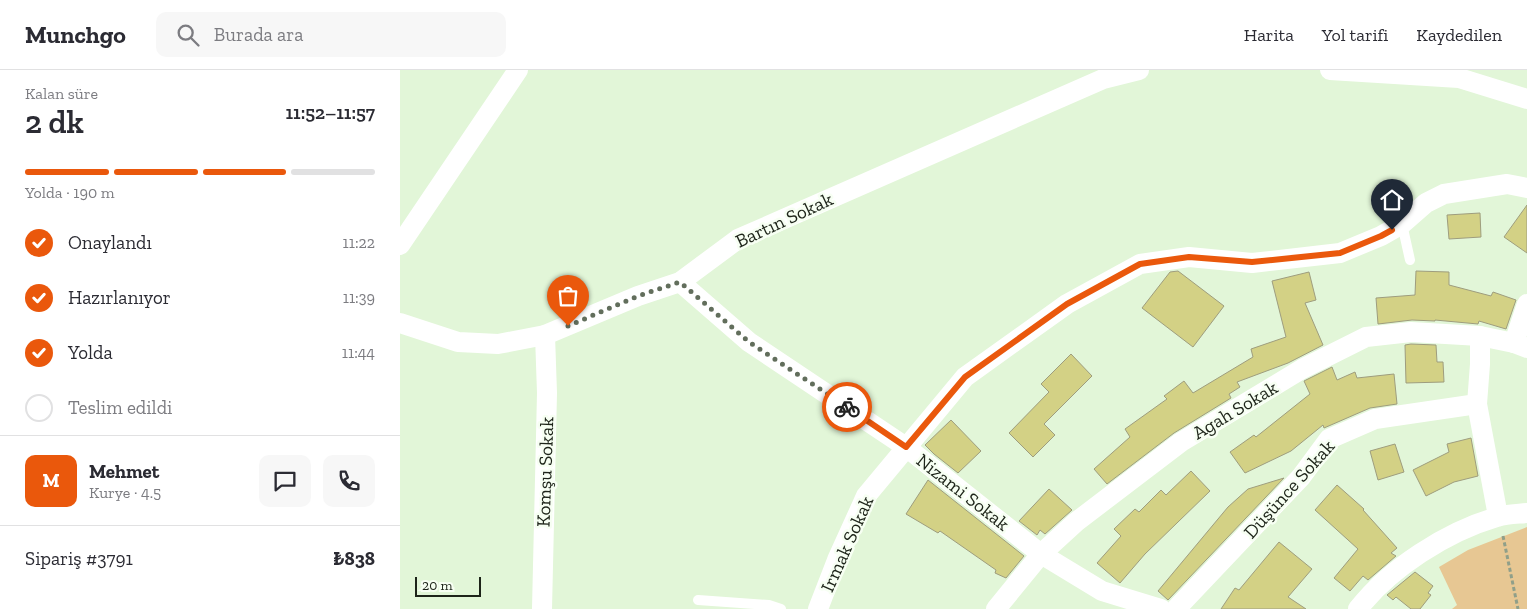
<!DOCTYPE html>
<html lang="tr">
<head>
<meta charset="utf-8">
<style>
	body { margin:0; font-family:"Zilla Slab",serif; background:#f7f7f7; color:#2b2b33; height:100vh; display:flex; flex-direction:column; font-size:19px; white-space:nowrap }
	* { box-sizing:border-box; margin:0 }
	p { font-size:16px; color:#7c7c81 }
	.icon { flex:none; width:28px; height:28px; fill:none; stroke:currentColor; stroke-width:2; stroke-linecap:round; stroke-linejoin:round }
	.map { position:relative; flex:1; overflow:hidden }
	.drawer { display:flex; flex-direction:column; background:#fff; width:400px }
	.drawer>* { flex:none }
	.scale { position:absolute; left:15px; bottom:12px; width:66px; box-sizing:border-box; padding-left:5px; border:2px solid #1d2419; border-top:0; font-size:14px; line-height:18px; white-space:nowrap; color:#1d2419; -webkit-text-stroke:4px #f7fff3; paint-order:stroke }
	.pin { position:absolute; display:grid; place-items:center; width:42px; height:42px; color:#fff; margin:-51px -21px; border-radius:50% 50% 50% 0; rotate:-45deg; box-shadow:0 0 5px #0007 }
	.pin .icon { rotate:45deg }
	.courier { position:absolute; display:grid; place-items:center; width:50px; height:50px; margin:-25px; border:4px solid #ea580c; border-radius:50%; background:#fff; color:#222; box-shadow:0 1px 6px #0007 }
	.headline em { font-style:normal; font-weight:600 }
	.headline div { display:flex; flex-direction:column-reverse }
	.headline { display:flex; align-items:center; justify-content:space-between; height:85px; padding:0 25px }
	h1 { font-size:32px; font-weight:600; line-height:38px }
	.bar { display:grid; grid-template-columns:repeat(4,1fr); gap:8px 5px; align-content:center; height:60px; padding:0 25px }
	.bar i { height:6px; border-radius:4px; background:#e1e1e2 }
	.bar .active { background:#ea580c }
	.bar p { grid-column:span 4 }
	.line { display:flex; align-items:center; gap:12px; padding:0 25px; border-top:1px solid #e1e1e2 }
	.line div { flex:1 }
	.round { display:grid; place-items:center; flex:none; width:52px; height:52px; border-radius:10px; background:#f7f7f7 }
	ol { padding:0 25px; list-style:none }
	li { display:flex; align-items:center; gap:15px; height:55px }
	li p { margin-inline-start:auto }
	li .icon { padding:5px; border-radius:50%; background:#ea580c; color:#fff; stroke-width:4 }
	li:last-child { color:#7c7c81 }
	li i { width:28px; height:28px; border:2px solid #e1e1e2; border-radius:50% }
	header { display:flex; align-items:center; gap:30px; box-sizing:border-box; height:70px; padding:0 25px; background:#fff; border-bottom:1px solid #e1e1e2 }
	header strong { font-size:24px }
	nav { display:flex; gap:28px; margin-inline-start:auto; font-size:18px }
	.search { width:350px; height:45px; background:#f7f7f7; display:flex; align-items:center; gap:12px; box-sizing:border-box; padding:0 18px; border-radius:10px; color:#7c7c81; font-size:19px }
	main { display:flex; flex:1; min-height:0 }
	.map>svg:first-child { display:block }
</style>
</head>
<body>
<header>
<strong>Munchgo</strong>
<div class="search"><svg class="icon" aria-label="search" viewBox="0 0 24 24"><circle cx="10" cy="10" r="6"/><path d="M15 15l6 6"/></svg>Burada ara</div>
<nav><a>Harita</a><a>Yol tarifi</a><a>Kaydedilen</a></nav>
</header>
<main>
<section class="drawer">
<div class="headline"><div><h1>2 dk</h1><p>Kalan süre</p></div><em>11:52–11:57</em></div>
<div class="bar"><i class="active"></i><i class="active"></i><i class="active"></i><i></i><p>Yolda · 190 m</p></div>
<ol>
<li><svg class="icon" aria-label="check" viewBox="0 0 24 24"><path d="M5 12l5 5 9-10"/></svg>Onaylandı<p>11:22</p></li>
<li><svg class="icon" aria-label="check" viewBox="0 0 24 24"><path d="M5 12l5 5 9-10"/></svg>Hazırlanıyor<p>11:39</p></li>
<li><svg class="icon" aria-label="check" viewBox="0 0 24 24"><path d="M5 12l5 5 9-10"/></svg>Yolda<p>11:44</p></li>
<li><i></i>Teslim edildi</li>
</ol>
<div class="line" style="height:90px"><b class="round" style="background:#ea580c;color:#fff">M</b><div><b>Mehmet</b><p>Kurye · 4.5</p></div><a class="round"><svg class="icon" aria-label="chat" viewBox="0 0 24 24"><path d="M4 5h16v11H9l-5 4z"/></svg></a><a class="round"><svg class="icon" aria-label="phone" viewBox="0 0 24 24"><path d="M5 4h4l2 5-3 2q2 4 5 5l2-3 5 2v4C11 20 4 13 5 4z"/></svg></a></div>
<div class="line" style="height:65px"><div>Sipariş #3791</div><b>₺838</b></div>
</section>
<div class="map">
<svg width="1127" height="539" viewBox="0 0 1127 539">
	<rect width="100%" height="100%" fill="#e2f6d8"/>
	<!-- green -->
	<polygon fill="#e7c793" points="1127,457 1127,539 1052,539 1057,535 1039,497 1068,480"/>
	<!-- building -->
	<g fill="#d3d185" stroke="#9e9d7e">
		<polygon points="1127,135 1127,183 1104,167"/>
		<polygon points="1080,143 1081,167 1049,169 1047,145"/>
		<polygon points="778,201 824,236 793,277 742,238 770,202"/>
		<polygon points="1016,201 1049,202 1049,215 1091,226 1093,222 1116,230 1106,259 1079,251 1078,254 1035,250 1035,251 1012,250 978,254 976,228 1015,225"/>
		<polygon points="909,202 916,230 905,233 923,275 888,293 837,312 840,317 829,324 831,328 774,363 707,414 694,399 730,367 725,359 767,329 764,326 784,311 793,323 853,287 851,279 886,267 872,211"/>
		<polygon points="1011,274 1036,275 1037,292 1043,292 1044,312 1006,313 1005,275"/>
		<polygon points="671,284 692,306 644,354 655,365 633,387 609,363 649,322 641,314"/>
		<polygon points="932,297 937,310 955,302 957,308 994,304 997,334 970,338 924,358 923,355 891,381 845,403 830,382 854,365 856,367 910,324 904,311"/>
		<polygon points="551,350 581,381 558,403 534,384 525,375"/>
		<polygon points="1071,368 1078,406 1054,412 1026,426 1013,400 1049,382 1047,374"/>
		<polygon points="995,374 1004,402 978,410 970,381"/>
		<polygon points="791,401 810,421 745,484 720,513 697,493 721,466 714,459 735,439 739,442 761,420 766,425"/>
		<polygon points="884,408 768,530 758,521 828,437 848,419"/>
		<polygon points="528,410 624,486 606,508 595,503 596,500 540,461 538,463 506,444"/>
		<polygon points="937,415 964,439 963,440 997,478 991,483 996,486 968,510 963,506 950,521 934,508 958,479 915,440"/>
		<polygon points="649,419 672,440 645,464 640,460 637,465 619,451"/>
		<polygon points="879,472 912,499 888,527 906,539 821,539 835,518 839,520"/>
		<polygon points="1015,502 1033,516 1028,523 1031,525 1020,539 1011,539 996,527 993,530 987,525"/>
	</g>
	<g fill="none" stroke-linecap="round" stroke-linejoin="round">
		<!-- path -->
		<polyline stroke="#909f89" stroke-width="3" stroke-dasharray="4 2.5" stroke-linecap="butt" points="1103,466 1118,539"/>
		<!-- service -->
		<g stroke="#fff" stroke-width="10">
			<polyline points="1002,154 1010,190"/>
			<polyline points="298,530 369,535 381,539"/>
		</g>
		<!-- minor -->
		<g stroke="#fff" stroke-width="20">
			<polyline points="930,0 1059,8 1127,29"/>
			<polyline points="0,175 118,0"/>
			<polyline points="280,212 349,272 506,377 641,484 702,521 761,539"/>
			<polyline points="0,253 58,272 98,274 145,265 238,226 280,212 338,169 703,9 739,0"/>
			<polyline points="1114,273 1127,234"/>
			<polyline points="1077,334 1098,446"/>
			<polyline points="142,539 147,323 145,265"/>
			<polyline points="418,539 437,490 466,426 565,307 667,234 740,194 789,187 852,193 940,183 981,166 1002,154 1026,133 1044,124 1107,114 1127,118"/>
			<polyline points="596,539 641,484 676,452 781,372 902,299 966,267 1011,262 1080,266 1114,273 1127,278"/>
			<polyline points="776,539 901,407 929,369 975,349 1077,334 1080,294 1080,266"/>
			<path d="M958,539C990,498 1046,462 1097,447C1106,444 1117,444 1127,443"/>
		</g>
	</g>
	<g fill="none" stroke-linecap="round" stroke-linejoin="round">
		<!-- done -->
		<polyline stroke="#626e5c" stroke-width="5" stroke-dasharray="0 9" points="168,256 238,226 280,212 349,272 447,337"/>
		<!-- route -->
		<polyline stroke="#ea580c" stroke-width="6" points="447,337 506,377 565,307 667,234 740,194 789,187 852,192 940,183 981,166 992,160"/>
	</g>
	<g text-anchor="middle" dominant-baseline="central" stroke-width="5" stroke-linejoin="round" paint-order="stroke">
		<!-- street labels -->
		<g font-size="19" fill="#1d2419" stroke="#f7fff3">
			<text transform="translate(384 150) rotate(-25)">Bartın Sokak</text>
			<text transform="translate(835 340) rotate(-31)">Agah Sokak</text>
			<text transform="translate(145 402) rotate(-88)">Komşu Sokak</text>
			<text transform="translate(889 419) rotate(-48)">Düşünce Sokak</text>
			<text transform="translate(563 422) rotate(38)">Nizami Sokak</text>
			<text transform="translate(447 474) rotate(-66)">Irmak Sokak</text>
		</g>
	</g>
</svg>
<div class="scale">20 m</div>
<div class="pin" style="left:168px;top:256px;background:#ea580c"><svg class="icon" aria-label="bag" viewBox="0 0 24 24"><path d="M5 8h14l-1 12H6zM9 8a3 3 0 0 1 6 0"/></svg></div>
<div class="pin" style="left:992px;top:160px;background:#1f2937"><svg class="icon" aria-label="home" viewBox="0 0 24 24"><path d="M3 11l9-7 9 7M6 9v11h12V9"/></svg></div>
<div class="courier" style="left:447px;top:337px"><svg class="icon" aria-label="bike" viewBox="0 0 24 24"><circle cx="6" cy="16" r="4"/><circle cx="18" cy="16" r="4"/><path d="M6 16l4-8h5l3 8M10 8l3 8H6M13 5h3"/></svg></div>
</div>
</main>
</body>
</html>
